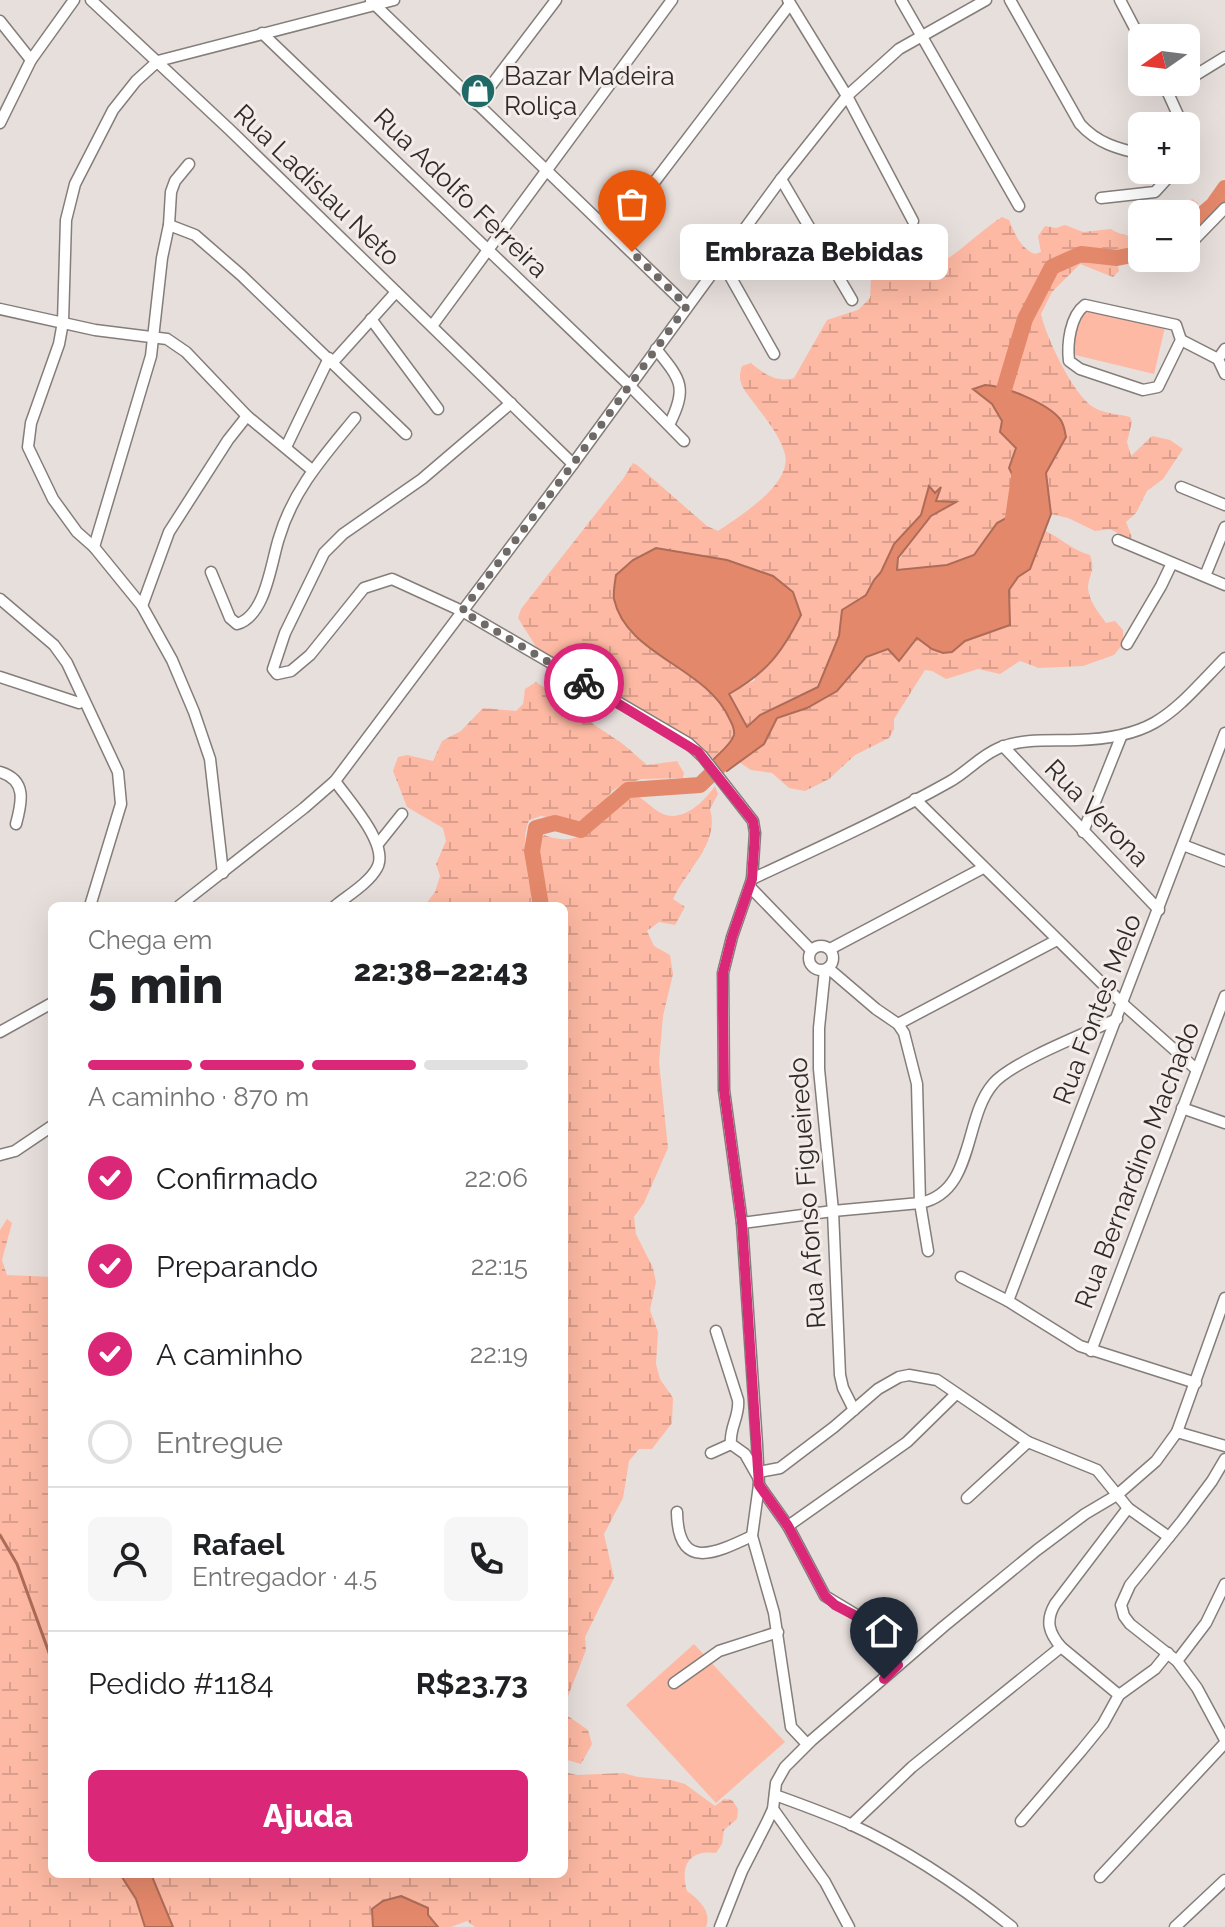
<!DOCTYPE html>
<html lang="pt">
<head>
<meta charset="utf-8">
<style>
	body { margin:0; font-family:Raleway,sans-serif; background:#f6f6f6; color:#202124; height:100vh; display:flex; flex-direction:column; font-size:30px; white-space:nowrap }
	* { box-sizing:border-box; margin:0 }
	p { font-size:26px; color:#757577 }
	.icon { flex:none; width:44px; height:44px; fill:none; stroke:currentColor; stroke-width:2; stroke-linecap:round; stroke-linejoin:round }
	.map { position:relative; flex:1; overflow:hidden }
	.panel { position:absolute; left:48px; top:902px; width:520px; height:976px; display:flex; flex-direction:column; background:#fff; border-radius:12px; box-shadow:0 8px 32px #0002 }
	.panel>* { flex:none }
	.needle { width:52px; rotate:256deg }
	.tools { position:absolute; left:1128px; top:24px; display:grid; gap:16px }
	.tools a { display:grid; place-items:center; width:72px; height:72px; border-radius:12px; background:#fff; box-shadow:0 8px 32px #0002; font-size:40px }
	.pin { position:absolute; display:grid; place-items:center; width:68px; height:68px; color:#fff; margin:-82px -34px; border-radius:50% 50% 50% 0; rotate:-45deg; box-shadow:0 0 8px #0007 }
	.pin .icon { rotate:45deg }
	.courier { position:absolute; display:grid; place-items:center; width:80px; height:80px; margin:-40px; border:6px solid #db2777; border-radius:50%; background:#fff; color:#222; box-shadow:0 2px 10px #0007 }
	.bubble { position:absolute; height:56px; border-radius:12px; background:#fff; box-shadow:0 8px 32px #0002; font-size:26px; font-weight:800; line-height:56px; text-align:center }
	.headline em { font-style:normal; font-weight:800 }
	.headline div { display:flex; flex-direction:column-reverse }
	.headline { display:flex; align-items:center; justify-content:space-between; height:136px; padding:0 40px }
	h1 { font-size:52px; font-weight:800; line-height:60px }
	.bar { display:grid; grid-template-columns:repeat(4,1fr); gap:12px 8px; align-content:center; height:96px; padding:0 40px }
	.bar i { height:10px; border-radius:6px; background:#e0e0e0 }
	.bar .active { background:#db2777 }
	.bar p { grid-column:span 4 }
	.line { display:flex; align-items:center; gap:20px; padding:0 40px; border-top:2px solid #e0e0e0 }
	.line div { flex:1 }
	.round { display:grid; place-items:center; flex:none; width:84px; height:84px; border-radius:12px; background:#f6f6f6 }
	ol { padding:0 40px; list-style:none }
	li { display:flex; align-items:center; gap:24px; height:88px }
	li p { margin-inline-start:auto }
	li .icon { padding:8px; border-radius:50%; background:#db2777; color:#fff; stroke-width:4 }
	li:last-child { color:#757577 }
	li i { width:44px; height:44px; border:4px solid #e0e0e0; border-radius:50% }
	.primary-button { display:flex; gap:16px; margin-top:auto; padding:16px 40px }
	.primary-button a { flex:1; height:92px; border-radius:12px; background:#db2777; color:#fff; font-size:32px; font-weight:800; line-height:92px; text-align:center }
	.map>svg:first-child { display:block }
</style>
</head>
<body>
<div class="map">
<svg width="1225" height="1927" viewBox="0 0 1225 1927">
	<defs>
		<pattern id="wetland-marsh" width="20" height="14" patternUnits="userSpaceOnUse" patternTransform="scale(2)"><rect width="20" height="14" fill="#fdb9a3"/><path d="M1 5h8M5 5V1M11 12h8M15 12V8" fill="none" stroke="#d99f8c"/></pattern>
	</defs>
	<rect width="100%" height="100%" fill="#e7dfdc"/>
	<!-- grass -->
	<g fill="#fdb9a3">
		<polygon points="1084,299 1167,319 1154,374 1071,354"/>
		<polygon points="694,1644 785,1742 716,1803 626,1705"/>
	</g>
	<!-- wetland -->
	<g fill="url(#wetland-marsh)">
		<polygon points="1192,199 1198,203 1196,214 1186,221 1186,214 1174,214"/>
		<path d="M1002,217L1009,220C1015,234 1020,248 1035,254L1041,252L1038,236L1045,226L1056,228L1065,225L1083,232L1111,229C1120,235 1132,238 1142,233V248C1125,255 1108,254 1090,252L1099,259L1117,263L1119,271L1113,277L1080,264L1052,292L1041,314C1046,337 1070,387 1088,403C1099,414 1116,413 1130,417L1132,422L1127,442L1131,456L1152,436L1170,440L1183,449L1163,479L1147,491L1136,513L1126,522L1132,537L1130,539L1110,529L1095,531L1068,518L1051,514L1046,473L1066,437C1041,416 1009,374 973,389L992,404L1016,448L1010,468L1022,494L1021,510L997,523L974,555L947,565L897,570C900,545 931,513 953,502L936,501L940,488L935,493L929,487L921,515L894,544L881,572L873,580L866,595L842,610L839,636L818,687L787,701L747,728L729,694L755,680L745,568L727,560L677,552L614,598C621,614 627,628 641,640C668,665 728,688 734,729C736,741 722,751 714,759L688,736L540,653L518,618L521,609L623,479L633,463L637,465L707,526L718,531C740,516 796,482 784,451C778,432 762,414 751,399C742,387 737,381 742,366L751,363C764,374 777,383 794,378L827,320L858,310L870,298L871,279L875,272C884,273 892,277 900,277C937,278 973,235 1002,217Z"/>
		<path d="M1044,530C1059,537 1074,551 1090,555C1096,571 1089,573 1088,587C1088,600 1099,613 1106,623L1115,621L1123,630V644L1114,655L1083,666L1039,668L1020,661L1000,674L978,669L946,679L932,671L925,670L894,719V729L889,738L855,755L829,779L805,791L789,788L772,773L751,770L739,762L764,744L777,718L807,708L837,691L866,657L889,649L900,660L917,638L932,649L952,652L965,641L1010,625L1009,590L1018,577L1030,569Z"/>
		<path d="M536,682L545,688L563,684L566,691L564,699L587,713L593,724L623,744L647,765L677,761L684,773L683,778L642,779L622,785L612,791L601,806L577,822L541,816L529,820C519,845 529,881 534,906H424L435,892L440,876L436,864L446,841L443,828L407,807L393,771L398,757L407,755L433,761L442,741L461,731L483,708L516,711L523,704L525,689Z"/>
		<path d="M715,786L718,794L710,809C720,843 687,869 673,899L685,907L675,925L659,922L647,931L654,946L670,955L673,974L663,1016L659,1062L668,1148L644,1203L634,1217L636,1234L653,1268L656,1282L650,1310L658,1332L656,1364L660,1379L673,1398L672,1423L652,1449H639L629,1461L623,1498L604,1534L614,1578L585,1637L586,1650L565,1704L568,1716L588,1730L592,1744L581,1764L564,1759V906H545L535,847L544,835C590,852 599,813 635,795C645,799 652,809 661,813C682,824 705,801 715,786Z"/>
		<polygon points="7,1219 12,1223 2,1260 7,1275 52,1277 52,1874 120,1874 136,1899 145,1927 0,1927 0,1230"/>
		<path d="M564,1772L577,1775L623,1773L638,1777L671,1780L685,1784L715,1806L724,1799L732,1800L738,1809L737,1819L724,1830L722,1844L716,1853C688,1849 680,1867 687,1891C699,1900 712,1911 706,1927H475L467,1921L451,1927H438L428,1915V1907L416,1903L372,1909L373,1927H173L151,1874H564Z"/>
	</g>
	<!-- water -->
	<g fill="#e4886b" stroke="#ad6c58" stroke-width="2">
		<path d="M985,385C1005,386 1047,403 1060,419C1064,424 1065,432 1066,437L1046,473L1051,514L1030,569L1018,577L1009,590L1010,625L965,641L952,652L943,653L932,649L917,638L899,661L888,649L866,657L837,691L807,708L777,718L764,744L727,771L714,759C721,752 731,744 734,735C735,728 732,724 729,718C706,667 626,655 614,599C613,592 615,582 616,575L633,560L656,548L727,560L773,576L793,592L801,615C781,654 767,672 729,694L747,727L760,715L818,687L839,636L842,610L866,595L874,580L881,572L894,544L921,515L929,486L935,493L941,487L936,501L956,502L931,516L898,558L897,570L947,565L974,555L997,523L1021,510L1022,494L1009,468L1016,448L1000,432L1002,421L992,404L973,389Z"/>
		<polygon points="120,1874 151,1874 173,1927 145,1927 136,1899"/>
		<polygon points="401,1896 428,1908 428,1915 438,1927 373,1927 372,1909 383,1901"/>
	</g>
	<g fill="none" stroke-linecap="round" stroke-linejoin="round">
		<!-- stream -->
		<polyline stroke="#ad6c58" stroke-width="3" points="0,1535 17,1564 52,1661"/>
		<!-- river -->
		<g stroke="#e4886b" stroke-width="16">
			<polyline points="1186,228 1213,205 1225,188"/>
			<polyline points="1007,408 1002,396 1025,319 1052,267 1081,254 1117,258 1142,253"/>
			<polyline points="1011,532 1021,464"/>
			<polyline points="541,906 532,851 536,828 555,823 581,830 628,790 700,785 736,750"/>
		</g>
		<!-- minor casing -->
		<g stroke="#847d7a" stroke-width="13">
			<g id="minor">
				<polyline points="91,0 230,130 573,464"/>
				<polyline points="788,0 847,96 913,221"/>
				<polyline points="901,0 1019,206"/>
				<path d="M1010,0L1080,124C1097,143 1118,149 1142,154"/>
				<polyline points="1120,0 1142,42"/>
				<polyline points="371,1 687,306"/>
				<polyline points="0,21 31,60"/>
				<polyline points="262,33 629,385 684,441"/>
				<polyline points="1186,81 1225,57"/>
				<polyline points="1163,82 1183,126"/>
				<polyline points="477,104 556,0"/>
				<polyline points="0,123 31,60 74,0"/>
				<polyline points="781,179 852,300"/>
				<polyline points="1101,198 1155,192 1175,170"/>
				<polyline points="169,225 195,235 241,275 406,434"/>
				<polyline points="614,235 790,4"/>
				<polyline points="1192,242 1225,208"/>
				<polyline points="721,260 774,354"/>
				<path d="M1085,305L1176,325L1181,340L1158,387L1143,390L1080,369L1069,361C1067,344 1070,316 1085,305Z"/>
				<polyline points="0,309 95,330 167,339 186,352 247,416 312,470"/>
				<polyline points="371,319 438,409"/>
				<polyline points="432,326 672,0"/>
				<polyline points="1181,340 1218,359"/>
				<path d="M656,349C681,380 688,387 669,425"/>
				<polyline points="1225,349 1218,359 1225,374"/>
				<polyline points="333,362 396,292"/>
				<polyline points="511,403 422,479 343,534 324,553 285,633 273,669 277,674 291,671 310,655 364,588 392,579 462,611 688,743 703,757 753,821 755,833 752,879 732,937 723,973 724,1090 742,1223 757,1445 759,1485 752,1536 774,1613 791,1727 807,1744"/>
				<polyline points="286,447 329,358"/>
				<polyline points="1181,487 1225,505"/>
				<polyline points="1118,540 1225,585"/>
				<polyline points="94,547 151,356 162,258 169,225 171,192 175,181 189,164"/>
				<path d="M211,572L230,618L237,624C266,616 271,562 279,538C293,490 324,456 355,418"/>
				<polyline points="1205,576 1225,527"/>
				<polyline points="0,599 54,645 67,663 118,772 121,804 90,906"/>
				<polyline points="142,606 169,532 228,440 247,416"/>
				<polyline points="1127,644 1161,586 1172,563"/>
				<polyline points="0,677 79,703"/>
				<polyline points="1003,746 1159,910"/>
				<path d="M0,772C27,780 22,802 16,824"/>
				<polyline points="915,799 1123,1004 1196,1069"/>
				<polyline points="1083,832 1121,737"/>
				<polyline points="378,844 402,814"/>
				<polyline points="1183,845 1225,861"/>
				<polyline points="223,873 210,759 194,712 172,660 142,606 94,547 77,532 53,499 28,447 31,423 59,344 63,322 66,220 75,184 113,110 136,81 158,61 394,0"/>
				<path d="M752,879C818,848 885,818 949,782C967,772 980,756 999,748C1023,738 1052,741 1077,740C1158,738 1173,711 1225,658"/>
				<polyline points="750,887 811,950"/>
				<polyline points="179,906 304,808 335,781 573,464 781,179 847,96 899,49 986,0"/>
				<path d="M335,906C347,896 369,883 377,868C390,845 348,800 335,781"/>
				<circle cx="821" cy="958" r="12"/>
				<polyline points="830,949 983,868"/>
				<polyline points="825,970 819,1028 819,1069 833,1211 840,1375 843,1388 854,1410"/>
				<polyline points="898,1024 1057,940"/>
				<polyline points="0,1032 52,1003"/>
				<polyline points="1182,1108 1225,1123"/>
				<polyline points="0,1155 15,1151 52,1126"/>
				<polyline points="742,1223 833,1211 920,1203 917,1084 904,1033 898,1024 876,1009 828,968"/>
				<path d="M928,1251L920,1203C975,1192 963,1119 993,1084C1011,1062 1089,1032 1117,1019"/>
				<polyline points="961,1277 1008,1301 1080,1346 1196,1383"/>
				<polyline points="1008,1301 1225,733"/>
				<path d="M716,1331L738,1400C740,1416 729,1428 731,1444L745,1454L758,1477"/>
				<polyline points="1091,1351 1225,996"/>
				<polyline points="1177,1432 1225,1446"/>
				<polyline points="711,1453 731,1444"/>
				<polyline points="1225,1459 1212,1481 1182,1521 1130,1585 1121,1605 1124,1616 1130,1624 1177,1661 1197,1688 1225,1740"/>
				<polyline points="759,1472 780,1468 834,1427 878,1389 899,1377 909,1375 937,1380 1028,1442 1097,1470 1128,1508 1169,1537"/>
				<polyline points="759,1485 788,1526 825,1596 875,1626 898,1665"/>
				<polyline points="967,1498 1028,1442"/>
				<path d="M677,1512C678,1571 714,1554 752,1536"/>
				<polyline points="788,1526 907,1442 956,1394"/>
				<polyline points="1177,1661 1206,1623 1225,1584"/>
				<polyline points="674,1683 719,1651 778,1632"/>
				<path d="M1119,1695L1061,1647C1049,1633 1045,1621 1055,1604L1128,1508"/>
				<path d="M775,1795C800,1804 825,1813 850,1824C909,1851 962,1887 1012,1927"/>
				<polyline points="773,1809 825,1882 849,1927"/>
				<polyline points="1021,1821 1081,1751 1103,1724 1119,1695 1155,1669 1168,1653"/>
				<polyline points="851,1825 912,1767 1061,1647"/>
				<polyline points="1100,1877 1225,1743"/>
				<polyline points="720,1927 742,1871 767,1822 773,1809 776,1783 785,1767 812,1740 943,1627 1037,1550 1085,1514 1117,1495 1156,1461 1177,1432 1225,1298"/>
				<polyline points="1175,1927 1225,1880"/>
			</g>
		</g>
		<!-- minor -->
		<use href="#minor" stroke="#fff" stroke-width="10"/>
	</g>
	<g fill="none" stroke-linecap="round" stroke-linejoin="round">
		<!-- done -->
		<polyline stroke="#6f6a68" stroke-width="8" stroke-dasharray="0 14.4" points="584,683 462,611 573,464 687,306 632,252"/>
		<!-- route -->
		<polyline stroke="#db2777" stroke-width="10" points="584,683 698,752 753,821 755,833 752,879 732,937 723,973 723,1011 724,1090 742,1223 759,1485 788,1526 825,1596 835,1605 875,1626 898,1665 884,1679"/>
	</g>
	<!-- icons -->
	<defs>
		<g id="shop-disc" transform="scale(1.8)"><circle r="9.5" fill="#1f6a66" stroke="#f4ece9"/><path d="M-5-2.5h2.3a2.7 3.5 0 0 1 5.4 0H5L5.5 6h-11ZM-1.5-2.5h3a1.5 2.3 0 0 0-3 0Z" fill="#fff"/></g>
	</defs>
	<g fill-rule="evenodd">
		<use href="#shop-disc" x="478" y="91"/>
	</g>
	<g text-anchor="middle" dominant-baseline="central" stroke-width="6" stroke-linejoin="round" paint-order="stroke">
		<!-- poi labels -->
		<g font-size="26" fill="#2e2b2a" stroke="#f4ece9" text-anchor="start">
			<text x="504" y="76">Bazar Madeira<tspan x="504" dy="30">Roliça</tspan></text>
		</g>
		<!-- street labels -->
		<g font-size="26" fill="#2e2b2a" stroke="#f4ece9">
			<text transform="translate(317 185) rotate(44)">Rua Ladislau Neto</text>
			<text transform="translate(461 193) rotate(44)">Rua Adolfo Ferreira</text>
			<text transform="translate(1097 813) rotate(46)">Rua Verona</text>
			<text transform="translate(1097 1009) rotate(-69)">Rua Fontes Melo</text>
			<text transform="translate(1137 1165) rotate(-69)">Rua Bernardino Machado</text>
			<text transform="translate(807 1193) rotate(-94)">Rua Afonso Figueiredo</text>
		</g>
	</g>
</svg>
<div class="tools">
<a><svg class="needle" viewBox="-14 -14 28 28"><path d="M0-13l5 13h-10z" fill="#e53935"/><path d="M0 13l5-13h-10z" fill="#757577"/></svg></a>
<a>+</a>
<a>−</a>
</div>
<div class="pin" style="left:632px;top:252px;background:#ea580c"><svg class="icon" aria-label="bag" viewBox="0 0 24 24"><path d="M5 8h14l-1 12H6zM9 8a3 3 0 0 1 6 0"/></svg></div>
<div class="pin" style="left:884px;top:1679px;background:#1f2937"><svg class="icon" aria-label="home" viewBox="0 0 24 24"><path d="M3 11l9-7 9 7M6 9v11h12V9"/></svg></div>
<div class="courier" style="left:584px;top:683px"><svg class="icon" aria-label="bike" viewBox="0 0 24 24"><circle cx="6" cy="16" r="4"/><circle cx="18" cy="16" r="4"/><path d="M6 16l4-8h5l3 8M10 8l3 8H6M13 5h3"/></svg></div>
<div class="bubble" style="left:680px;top:224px;width:268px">Embraza Bebidas</div>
<section class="panel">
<div class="headline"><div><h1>5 min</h1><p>Chega em</p></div><em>22:38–22:43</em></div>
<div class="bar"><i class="active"></i><i class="active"></i><i class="active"></i><i></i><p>A caminho · 870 m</p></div>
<ol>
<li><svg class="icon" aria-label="check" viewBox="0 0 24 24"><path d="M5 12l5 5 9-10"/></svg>Confirmado<p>22:06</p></li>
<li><svg class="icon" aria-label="check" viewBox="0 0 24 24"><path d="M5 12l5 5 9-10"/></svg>Preparando<p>22:15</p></li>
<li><svg class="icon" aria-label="check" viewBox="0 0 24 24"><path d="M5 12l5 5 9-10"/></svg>A caminho<p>22:19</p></li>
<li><i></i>Entregue</li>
</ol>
<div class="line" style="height:144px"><a class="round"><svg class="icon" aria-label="person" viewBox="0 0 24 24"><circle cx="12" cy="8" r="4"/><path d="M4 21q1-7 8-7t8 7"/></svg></a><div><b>Rafael</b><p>Entregador · 4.5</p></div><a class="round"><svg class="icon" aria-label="phone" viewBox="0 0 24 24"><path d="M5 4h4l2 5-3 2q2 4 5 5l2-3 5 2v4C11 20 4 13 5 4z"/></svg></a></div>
<div class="line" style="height:104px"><div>Pedido #1184</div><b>R$23.73</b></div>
<div class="primary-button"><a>Ajuda</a></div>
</section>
</div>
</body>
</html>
